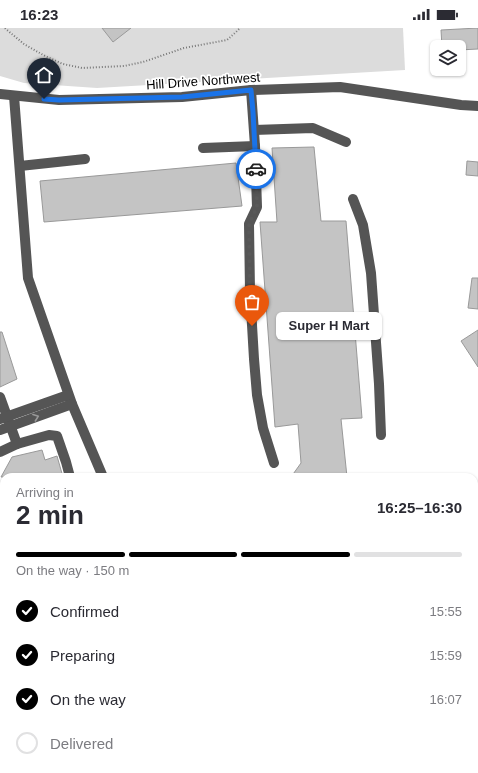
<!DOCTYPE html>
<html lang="en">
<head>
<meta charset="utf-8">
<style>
	body { margin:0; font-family:Arial,sans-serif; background:#f2f2f3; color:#2b2b33; height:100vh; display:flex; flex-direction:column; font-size:15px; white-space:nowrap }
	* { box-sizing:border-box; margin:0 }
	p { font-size:13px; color:#7c7c81 }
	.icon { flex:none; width:22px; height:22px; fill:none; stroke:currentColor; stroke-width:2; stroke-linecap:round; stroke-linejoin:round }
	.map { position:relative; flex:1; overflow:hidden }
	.sheet { position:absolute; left:0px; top:445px; width:478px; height:300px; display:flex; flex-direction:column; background:#fff; border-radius:12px 12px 0 0; box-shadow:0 1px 3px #0004 }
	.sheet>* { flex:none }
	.buttons { position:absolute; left:430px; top:12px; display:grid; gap:8px }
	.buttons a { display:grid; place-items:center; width:36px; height:36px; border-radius:6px; background:#fff; box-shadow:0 1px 3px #0004; font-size:20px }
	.pin { position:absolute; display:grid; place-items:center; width:34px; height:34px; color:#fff; margin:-41px -17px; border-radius:50% 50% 50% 0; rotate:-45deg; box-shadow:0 0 4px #0007 }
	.pin .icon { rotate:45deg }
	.courier { position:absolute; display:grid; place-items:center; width:40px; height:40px; margin:-20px; border:3px solid #1a73e8; border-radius:50%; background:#fff; color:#222; box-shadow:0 1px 5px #0007 }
	.bubble { position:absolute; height:28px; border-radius:6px; background:#fff; box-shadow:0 1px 3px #0004; font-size:13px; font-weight:700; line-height:28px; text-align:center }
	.head em { font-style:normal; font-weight:700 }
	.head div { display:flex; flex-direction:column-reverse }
	.head { display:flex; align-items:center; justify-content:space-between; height:68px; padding:0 16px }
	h1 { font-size:26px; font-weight:700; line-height:30px }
	.bar { display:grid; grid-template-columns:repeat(4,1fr); gap:6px 4px; align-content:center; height:48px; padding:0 16px }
	.bar i { height:5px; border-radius:3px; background:#e1e1e2 }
	.bar .on { background:#000 }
	.bar p { grid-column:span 4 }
	ol { padding:0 16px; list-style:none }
	li { display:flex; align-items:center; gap:12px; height:44px }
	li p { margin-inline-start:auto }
	li .icon { padding:4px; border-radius:50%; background:#000; color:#fff; stroke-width:4 }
	li:last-child { color:#7c7c81 }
	li i { width:22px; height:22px; border:2px solid #e1e1e2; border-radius:50% }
	.status { display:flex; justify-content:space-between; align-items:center; height:28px; padding:0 20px; background:#fff; direction:ltr }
	.status svg { height:11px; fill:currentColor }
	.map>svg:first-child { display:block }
</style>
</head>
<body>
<div class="status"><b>16:23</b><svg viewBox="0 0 49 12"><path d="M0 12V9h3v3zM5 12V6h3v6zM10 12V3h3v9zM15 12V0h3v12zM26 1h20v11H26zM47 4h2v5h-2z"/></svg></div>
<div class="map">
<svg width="478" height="745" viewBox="0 0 478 745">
	<rect width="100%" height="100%" fill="#fff"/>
	<!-- green -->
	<polygon fill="#dcdcdc" points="0,0 403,0 405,42 97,60 24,55 0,48"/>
	<!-- building -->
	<g fill="#c4c4c4" stroke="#999">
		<polygon points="102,0 131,0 113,14"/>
		<polygon points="478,0 478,21 459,22 459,19 442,19 441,2"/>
		<polygon points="314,119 321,193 346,193 362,390 341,391 347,449 291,449 301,435 298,396 275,399 260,194 277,194 272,120"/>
		<polygon points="467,133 478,134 478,148 466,147"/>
		<polygon points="236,135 242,178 44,194 40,153"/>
		<polygon points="472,250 478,250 478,281 468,280"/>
		<polygon points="478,302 478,339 461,313"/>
		<polygon points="0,304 2,304 17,351 0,359"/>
		<polygon points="42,422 45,432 57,428 63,449 1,449 12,429"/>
	</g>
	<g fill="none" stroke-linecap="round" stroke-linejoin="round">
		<!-- path -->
		<polyline stroke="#777" stroke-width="2" stroke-dasharray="1 2" stroke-linecap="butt" points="5,0 7,2 24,16 45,28 63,36 82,40 124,38 143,34 184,20 227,12 236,4 240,0"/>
		<!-- minor -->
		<g stroke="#555" stroke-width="10">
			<polyline points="251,62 255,118 257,179 249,196 250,263 254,331 257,367 263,400 274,435"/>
			<polyline points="0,66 59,72 182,69 251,62 340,59 461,77 478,78"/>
			<polyline points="14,68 28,250 72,376 103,449"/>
			<polyline points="254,102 313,100 346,114"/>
			<polyline points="203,120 255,118"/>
			<polyline points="20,138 85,131"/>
			<polyline points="353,171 363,197 371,245 379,356 381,407"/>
			<polyline points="0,369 17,416"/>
			<polyline points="0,391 68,367"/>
			<polyline points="0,402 72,376"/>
			<polyline points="0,424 17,416 49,407 57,408 66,434 70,449"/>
			<polyline points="0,555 4,555"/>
			<polyline points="0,639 4,640"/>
		</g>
		<!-- highway -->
		<g stroke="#000" stroke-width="12">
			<polyline points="0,650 4,663"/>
			<polyline points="28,741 30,745"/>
		</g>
	</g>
	<!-- one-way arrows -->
	<defs><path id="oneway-chevron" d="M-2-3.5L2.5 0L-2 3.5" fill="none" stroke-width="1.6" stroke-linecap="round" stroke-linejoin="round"/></defs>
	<use stroke="#999" href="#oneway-chevron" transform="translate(36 389) rotate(-20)"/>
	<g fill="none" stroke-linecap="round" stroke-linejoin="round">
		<!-- done -->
		<polyline stroke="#595959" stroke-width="4" stroke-dasharray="0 7.2" points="252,298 250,263 249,196 257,179 256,141"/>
		<!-- route -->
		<polyline stroke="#1a73e8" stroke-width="5" points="44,71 59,72 182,69 251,62 253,84 256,141"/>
	</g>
	<g text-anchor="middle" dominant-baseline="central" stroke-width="3.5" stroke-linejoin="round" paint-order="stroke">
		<!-- street labels -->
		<g font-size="13" fill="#000" stroke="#fff">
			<text transform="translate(203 53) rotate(-4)">Hill Drive Northwest</text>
		</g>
	</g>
</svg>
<div class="buttons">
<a><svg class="icon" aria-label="layers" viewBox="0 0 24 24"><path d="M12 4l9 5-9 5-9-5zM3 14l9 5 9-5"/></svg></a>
</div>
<div class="pin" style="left:252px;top:298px;background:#ea580c"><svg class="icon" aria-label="bag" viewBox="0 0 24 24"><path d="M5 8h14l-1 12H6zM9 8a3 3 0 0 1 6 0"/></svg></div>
<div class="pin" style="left:44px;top:71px;background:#1f2937"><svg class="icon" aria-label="home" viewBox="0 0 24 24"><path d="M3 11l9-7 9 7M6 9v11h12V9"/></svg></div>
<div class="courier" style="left:256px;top:141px"><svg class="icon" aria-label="car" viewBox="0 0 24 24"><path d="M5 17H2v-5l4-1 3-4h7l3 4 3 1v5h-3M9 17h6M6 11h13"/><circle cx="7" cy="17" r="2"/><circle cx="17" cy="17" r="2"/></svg></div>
<div class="bubble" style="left:276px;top:284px;width:106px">Super H Mart</div>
<section class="sheet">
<div class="head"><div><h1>2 min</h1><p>Arriving in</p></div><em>16:25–16:30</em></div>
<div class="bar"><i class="on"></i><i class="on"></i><i class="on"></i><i></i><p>On the way · 150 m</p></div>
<ol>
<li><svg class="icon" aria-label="check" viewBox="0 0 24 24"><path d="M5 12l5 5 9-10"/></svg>Confirmed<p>15:55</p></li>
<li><svg class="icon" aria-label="check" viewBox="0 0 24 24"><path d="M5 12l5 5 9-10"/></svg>Preparing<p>15:59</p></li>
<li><svg class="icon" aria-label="check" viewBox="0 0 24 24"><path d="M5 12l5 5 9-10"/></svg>On the way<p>16:07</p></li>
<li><i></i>Delivered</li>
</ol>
</section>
</div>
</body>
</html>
